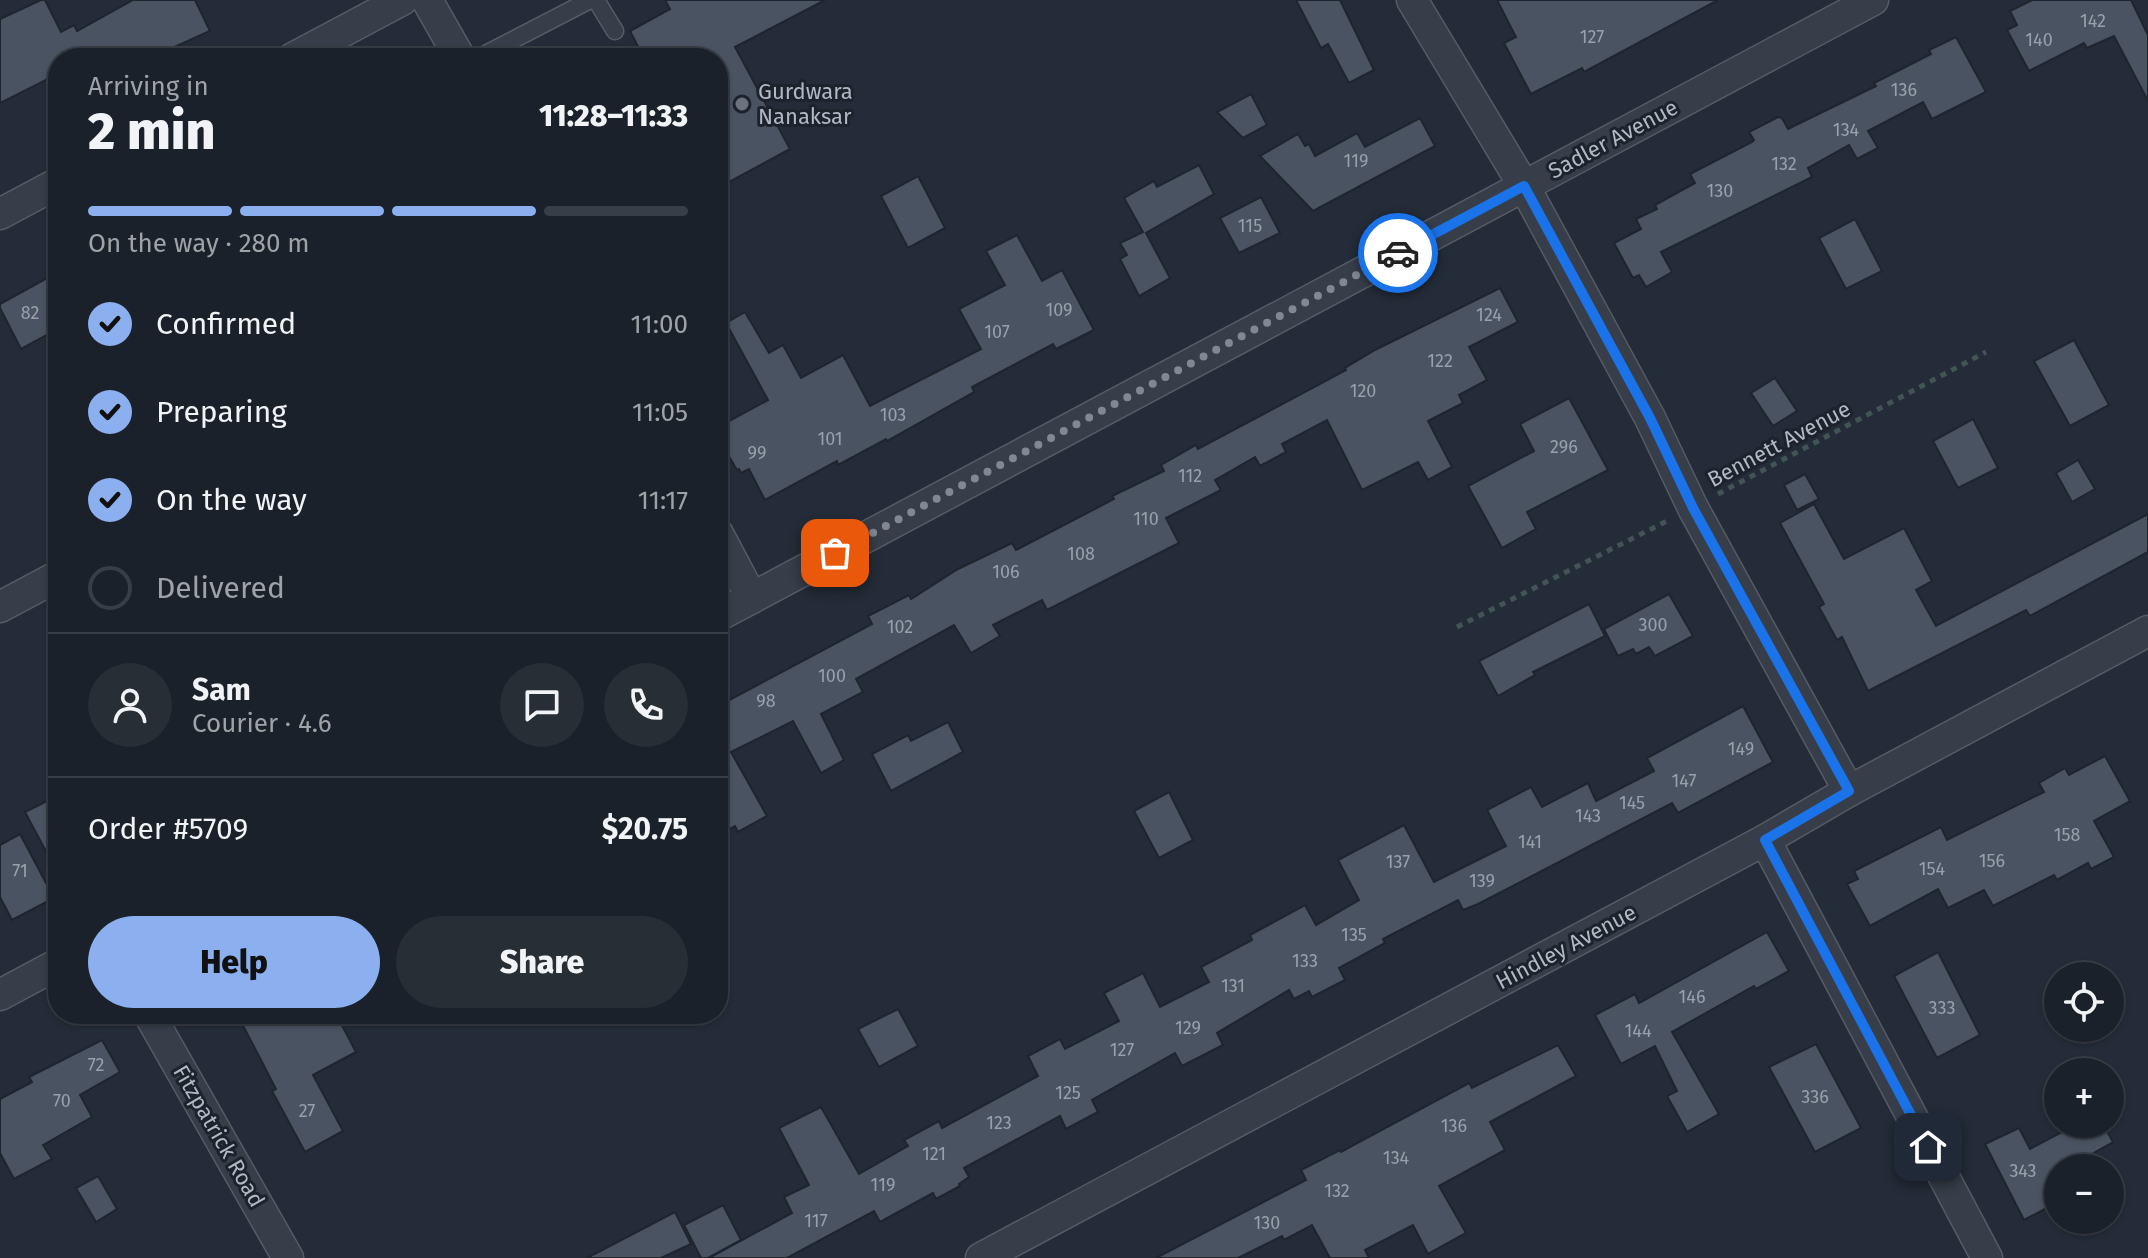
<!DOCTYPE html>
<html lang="en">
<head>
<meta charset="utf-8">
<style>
	body { margin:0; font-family:"Fira Sans",sans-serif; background:#272e36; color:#f1f3f6; height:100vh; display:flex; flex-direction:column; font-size:30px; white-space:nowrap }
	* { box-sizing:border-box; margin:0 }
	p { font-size:26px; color:#9fa3a8 }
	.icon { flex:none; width:44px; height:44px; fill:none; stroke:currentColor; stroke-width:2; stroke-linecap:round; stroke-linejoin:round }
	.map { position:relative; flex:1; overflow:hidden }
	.side { position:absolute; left:48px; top:48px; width:680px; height:976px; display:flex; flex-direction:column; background:#1a212a; border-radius:32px; box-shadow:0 2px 6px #0004,0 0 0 2px #383e47 }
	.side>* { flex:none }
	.buttons { position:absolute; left:2044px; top:962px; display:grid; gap:16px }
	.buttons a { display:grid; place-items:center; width:80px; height:80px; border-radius:50%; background:#1a212a; box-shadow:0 2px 6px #0004,0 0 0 2px #383e47; font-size:40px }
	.pin { position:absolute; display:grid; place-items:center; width:68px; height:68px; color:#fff; margin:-34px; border-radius:16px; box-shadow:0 4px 12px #0006 }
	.courier { position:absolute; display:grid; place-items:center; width:80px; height:80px; margin:-40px; border:6px solid #1a73e8; border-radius:50%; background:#fff; color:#222; box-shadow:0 2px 10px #0007 }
	.head em { font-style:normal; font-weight:800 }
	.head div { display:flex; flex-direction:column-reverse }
	.head { display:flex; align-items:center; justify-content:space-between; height:136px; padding:0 40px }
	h1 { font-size:52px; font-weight:800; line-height:60px }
	.bar { display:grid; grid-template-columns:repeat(4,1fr); gap:12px 8px; align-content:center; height:96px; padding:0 40px }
	.bar i { height:10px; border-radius:6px; background:#383e47 }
	.bar .active { background:#8cb0ef }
	.bar p { grid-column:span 4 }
	.line { display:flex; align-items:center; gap:20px; padding:0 40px; border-top:2px solid #383e47 }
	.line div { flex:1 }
	.round { display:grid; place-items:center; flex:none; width:84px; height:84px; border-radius:42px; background:#272e36 }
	ol { padding:0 40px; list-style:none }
	li { display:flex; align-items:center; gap:24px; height:88px }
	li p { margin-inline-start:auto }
	li .icon { padding:8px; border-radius:50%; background:#8cb0ef; color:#111; stroke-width:4 }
	li:last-child { color:#9fa3a8 }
	li i { width:44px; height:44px; border:4px solid #383e47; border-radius:50% }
	.cta { display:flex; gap:16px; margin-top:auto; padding:16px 40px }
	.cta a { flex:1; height:92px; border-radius:48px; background:#8cb0ef; color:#111; font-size:32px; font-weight:800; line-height:92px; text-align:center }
	.cta a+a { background:#272e36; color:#f1f3f6 }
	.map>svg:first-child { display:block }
</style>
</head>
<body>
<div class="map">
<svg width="2148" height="1258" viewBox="0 0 2148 1258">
	<rect width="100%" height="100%" fill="#232c38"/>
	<!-- building -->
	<g fill="#4a5362" stroke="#1e252f" stroke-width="2">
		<polygon points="41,0 45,0 61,32 74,25 77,31 133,0 195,0 210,31 150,58 58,58 58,74 0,103 0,19"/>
		<polygon points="665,0 825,0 735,47 790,149 718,188 718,58 644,58 630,31 670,9"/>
		<polygon points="1296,0 1340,0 1374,70 1349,83 1328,44 1321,48"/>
		<polygon points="1497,0 1718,0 1584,72 1582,68 1531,94 1504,43 1516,37"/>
		<polygon points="2032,0 2131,0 2148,35 2148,101 2114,36 2087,48 2084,43 2029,71 2007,30 2017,25 2010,11"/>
		<polygon points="1956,37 1986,92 1932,119 1923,102 1868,131 1878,148 1857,159 1849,145 1808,168 1812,177 1661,252 1672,272 1646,287 1639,275 1633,278 1614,243 1641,229 1636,219 1657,209 1655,205 1695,183 1690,174 1752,142 1754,140 1749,132 1778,117 1782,118 1788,129 1876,86 1874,83 1931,54 1929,50"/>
		<polygon points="1251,94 1267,125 1243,138 1217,112"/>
		<polygon points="1420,118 1435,146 1313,211 1260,156 1298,134 1305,146 1309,144 1315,156 1357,133 1365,147"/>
		<polygon points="1199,165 1214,194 1146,233 1170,278 1139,296 1120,259 1127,255 1120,243 1143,232 1124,198 1154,181 1157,187"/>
		<polygon points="918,176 945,228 908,248 881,196"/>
		<polygon points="1261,197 1280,233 1239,253 1220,218"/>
		<polygon points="1855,219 1882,271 1846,289 1819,238"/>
		<polygon points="1017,235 1042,281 1062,270 1094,330 1056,349 1053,344 972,387 974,392 887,441 886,439 838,465 837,461 765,500 749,469 741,473 739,469 737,470 718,438 718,427 768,400 726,323 745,312 769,353 783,345 801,378 843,355 870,406 981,349 959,309 1005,285 986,251"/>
		<polygon points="58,272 58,329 21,349 0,308 0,304"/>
		<polygon points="1500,288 1518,322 1469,347 1487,380 1459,395 1463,403 1428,421 1452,467 1428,480 1418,462 1362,490 1327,420 1282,444 1286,452 1260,466 1255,457 1215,480 1221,490 1166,518 1179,543 1047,610 1042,600 993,625 1000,636 971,653 954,625 856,679 863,692 821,714 844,760 821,773 793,721 731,752 767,816 738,832 735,826 718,835 718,706 872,624 868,616 909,595 911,599 958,569 1012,543 1016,550 1114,499 1112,496 1164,471 1161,465 1196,445 1198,449 1346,370 1345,368 1375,350"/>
		<polygon points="2074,340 2109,405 2070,426 2034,361"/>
		<polygon points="1775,378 1797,411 1773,426 1751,393"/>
		<polygon points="1569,398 1608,470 1527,512 1536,529 1502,548 1468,486 1534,451 1520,424"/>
		<polygon points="1973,419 1998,468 1958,488 1933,441"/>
		<polygon points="2078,460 2095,489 2072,502 2056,473"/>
		<polygon points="1805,474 1819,499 1797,510 1784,485"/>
		<polygon points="1814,504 1844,559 1904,528 1932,581 1916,590 1936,626 2148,514 2148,552 2030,616 2026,610 1868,691 1842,637 1837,640 1819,607 1824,604 1780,523"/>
		<polygon points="1669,594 1693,636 1655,656 1649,647 1636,654 1633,649 1618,656 1604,629"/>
		<polygon points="1589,604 1605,636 1533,672 1535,675 1498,696 1479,661"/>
		<polygon points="1743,706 1773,762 1734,783 1678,813 1672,803 1478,904 1463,910 1458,900 1383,939 1385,943 1339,968 1345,980 1312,997 1309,991 1294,999 1289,990 1217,1033 1223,1045 1182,1066 1175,1053 1092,1100 1098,1112 1066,1129 1060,1116 964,1168 969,1177 959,1184 960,1186 936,1199 933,1193 880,1222 874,1211 787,1258 709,1258 792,1213 784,1197 809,1185 779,1128 821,1107 859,1174 908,1146 904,1140 939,1121 942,1128 1038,1076 1028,1056 1060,1039 1065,1049 1119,1021 1104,993 1143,973 1160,1007 1209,982 1201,967 1252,940 1250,935 1305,905 1316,925 1359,900 1338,860 1404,825 1434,882 1506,846 1487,810 1531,787 1542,807 1588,783 1596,801 1654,771 1647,758"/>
		<polygon points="948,722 963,752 891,791 872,754 908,735 911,741"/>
		<polygon points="2105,756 2130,801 2094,821 2114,857 2091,869 2088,863 2057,880 2054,875 1993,906 1984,890 1948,908 1938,889 1870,926 1847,884 1858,879 1854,871 1941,827 1947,840 2044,792 2039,783 2065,768 2069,775"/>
		<polygon points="1169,792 1193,840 1159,858 1134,811"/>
		<polygon points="49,800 58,818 58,874 25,812"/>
		<polygon points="20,834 54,898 12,920 0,897 0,845"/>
		<polygon points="1767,932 1789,971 1756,989 1754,986 1672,1032 1719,1114 1687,1132 1667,1096 1677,1091 1655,1046 1621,1064 1595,1015 1635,994 1639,1003"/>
		<polygon points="1938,952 1980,1035 1937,1058 1894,976"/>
		<polygon points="898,1009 918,1046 879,1067 858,1029"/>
		<polygon points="237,1014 336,1014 356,1052 313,1075 343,1131 305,1152 272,1091 276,1089"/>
		<polygon points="102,1040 120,1072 80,1095 92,1117 43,1145 52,1159 14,1179 0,1153 0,1099 32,1082 29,1077"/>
		<polygon points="1816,1044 1861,1128 1815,1152 1769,1067"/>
		<polygon points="1558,1045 1576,1076 1490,1122 1505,1150 1439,1186 1466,1233 1428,1254 1413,1225 1365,1250 1369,1258 1330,1258 1312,1225 1284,1240 1282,1236 1238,1258 1156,1258 1306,1180 1301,1170 1340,1150 1341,1152 1469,1083 1472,1088"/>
		<polygon points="2077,1124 2103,1124 2113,1142 2067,1168 2058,1168 2058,1202 2024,1220 1985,1144 2019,1128 2030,1149"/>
		<polygon points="98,1176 117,1209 96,1222 76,1188"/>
		<polygon points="723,1205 741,1240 708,1258 701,1258 684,1225"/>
		<polygon points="675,1212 691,1244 661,1258 587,1258"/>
	</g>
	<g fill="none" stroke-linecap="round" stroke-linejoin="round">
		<!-- lane casing -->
		<g stroke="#555c66" stroke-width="19">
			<g id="lane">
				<polyline points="596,0 615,31"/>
				<polyline points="478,58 590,0"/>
			</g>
		</g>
		<!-- street casing -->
		<g stroke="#555c66" stroke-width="33">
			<g id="street">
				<polyline points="427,0 460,58"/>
				<polyline points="1412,0 1524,186 1650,418 1693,508 1849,791"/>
				<polyline points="293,58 402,0"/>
				<polyline points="0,214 58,183"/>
				<polyline points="718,534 752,598"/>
				<polyline points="0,607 58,576"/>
				<polyline points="718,616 1873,0"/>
				<polyline points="1765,840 1987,1258"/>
				<polyline points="0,995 58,964"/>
				<polyline points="149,1014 288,1258"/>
				<polyline points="981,1258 1765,840 1849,791 2148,631"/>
			</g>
		</g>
		<!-- path -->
		<g stroke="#435457" stroke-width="5" stroke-dasharray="6 6" stroke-linecap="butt">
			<polyline points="1718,494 1986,352"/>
			<polyline points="1457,627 1667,521"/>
		</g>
		<!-- lane -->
		<use href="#lane" stroke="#373e49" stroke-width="16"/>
		<!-- street -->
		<use href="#street" stroke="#373e49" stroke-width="30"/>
	</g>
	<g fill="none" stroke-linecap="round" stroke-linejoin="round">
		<!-- done -->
		<polyline stroke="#808894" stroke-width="8" stroke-dasharray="0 14.4" points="835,553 1398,253"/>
		<!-- route -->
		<polyline stroke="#1a73e8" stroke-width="10" points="1398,253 1524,186 1650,418 1693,508 1849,791 1765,840 1928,1147"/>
	</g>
	<!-- markers -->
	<circle fill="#6b7280" stroke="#1c232d" stroke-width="3" cx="742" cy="104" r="8"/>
	<g text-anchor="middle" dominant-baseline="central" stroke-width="6" stroke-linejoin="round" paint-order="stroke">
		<!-- number labels -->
		<g font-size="18" fill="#98a0ac">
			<text x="2093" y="21">142</text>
			<text x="1592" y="37">127</text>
			<text x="2039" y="40">140</text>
			<text x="1904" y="90">136</text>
			<text x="1846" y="130">134</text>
			<text x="1356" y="161">119</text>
			<text x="1784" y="164">132</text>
			<text x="1720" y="191">130</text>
			<text x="1250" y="226">115</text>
			<text x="1059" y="310">109</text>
			<text x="30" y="313">82</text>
			<text x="1489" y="315">124</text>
			<text x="997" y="332">107</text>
			<text x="1440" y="361">122</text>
			<text x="1363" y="391">120</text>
			<text x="893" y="415">103</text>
			<text x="830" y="439">101</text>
			<text x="1564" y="447">296</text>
			<text x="757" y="453">99</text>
			<text x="1190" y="476">112</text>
			<text x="1146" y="519">110</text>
			<text x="1081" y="554">108</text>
			<text x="1006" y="572">106</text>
			<text x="1653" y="625">300</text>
			<text x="900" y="627">102</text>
			<text x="832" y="676">100</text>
			<text x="766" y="701">98</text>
			<text x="1741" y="749">149</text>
			<text x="1684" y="781">147</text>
			<text x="1632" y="803">145</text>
			<text x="1588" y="816">143</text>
			<text x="2067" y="835">158</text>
			<text x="1530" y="842">141</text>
			<text x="1992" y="861">156</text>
			<text x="1398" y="862">137</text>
			<text x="1932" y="869">154</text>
			<text x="20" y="871">71</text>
			<text x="1482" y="881">139</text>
			<text x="1354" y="935">135</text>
			<text x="1305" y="961">133</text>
			<text x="1233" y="986">131</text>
			<text x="1692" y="997">146</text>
			<text x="1942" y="1008">333</text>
			<text x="1188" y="1028">129</text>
			<text x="1638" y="1031">144</text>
			<text x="1122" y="1050">127</text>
			<text x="96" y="1065">72</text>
			<text x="1068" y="1093">125</text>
			<text x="1815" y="1097">336</text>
			<text x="62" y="1101">70</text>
			<text x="307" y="1111">27</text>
			<text x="999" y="1123">123</text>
			<text x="1454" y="1126">136</text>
			<text x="934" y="1154">121</text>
			<text x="1396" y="1158">134</text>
			<text x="2023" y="1171">343</text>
			<text x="883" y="1185">119</text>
			<text x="1337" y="1191">132</text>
			<text x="816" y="1221">117</text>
			<text x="1267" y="1223">130</text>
		</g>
		<!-- poi labels -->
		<g font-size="22" fill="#b2b9c5" stroke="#1c232d" text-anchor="start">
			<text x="758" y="91">Gurdwara<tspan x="758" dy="25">Nanaksar</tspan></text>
		</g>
		<!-- street labels -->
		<g font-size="22" fill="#b2b9c5" stroke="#1c232d">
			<text transform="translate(1613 139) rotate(-28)">Sadler Avenue</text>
			<text transform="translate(1779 444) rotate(-28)">Bennett Avenue</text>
			<text transform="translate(1566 947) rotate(-28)">Hindley Avenue</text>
			<text transform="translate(219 1136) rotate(60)">Fitzpatrick Road</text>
		</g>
	</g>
</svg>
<div class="buttons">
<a><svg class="icon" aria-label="locate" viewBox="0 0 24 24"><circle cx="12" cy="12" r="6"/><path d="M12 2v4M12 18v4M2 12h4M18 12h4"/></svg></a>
<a>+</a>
<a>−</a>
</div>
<div class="pin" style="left:835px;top:553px;background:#ea580c"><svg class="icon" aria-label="bag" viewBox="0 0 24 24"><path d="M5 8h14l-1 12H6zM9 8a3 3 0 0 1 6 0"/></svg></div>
<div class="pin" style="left:1928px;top:1147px;background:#1f2937"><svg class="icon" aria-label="home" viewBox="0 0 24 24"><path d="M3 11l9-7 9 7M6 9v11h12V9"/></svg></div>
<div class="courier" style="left:1398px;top:253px"><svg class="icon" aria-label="car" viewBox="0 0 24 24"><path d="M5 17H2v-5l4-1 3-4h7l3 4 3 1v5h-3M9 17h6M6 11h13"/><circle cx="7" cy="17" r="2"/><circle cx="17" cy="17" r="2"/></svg></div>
<section class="side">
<div class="head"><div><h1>2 min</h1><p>Arriving in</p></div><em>11:28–11:33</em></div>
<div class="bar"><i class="active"></i><i class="active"></i><i class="active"></i><i></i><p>On the way · 280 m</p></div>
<ol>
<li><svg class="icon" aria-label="check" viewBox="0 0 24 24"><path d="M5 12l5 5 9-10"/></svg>Confirmed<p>11:00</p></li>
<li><svg class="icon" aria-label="check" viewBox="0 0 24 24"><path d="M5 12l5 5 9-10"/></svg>Preparing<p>11:05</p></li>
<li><svg class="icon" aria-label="check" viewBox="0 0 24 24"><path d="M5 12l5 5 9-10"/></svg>On the way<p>11:17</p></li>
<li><i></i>Delivered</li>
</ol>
<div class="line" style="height:144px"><a class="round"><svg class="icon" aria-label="person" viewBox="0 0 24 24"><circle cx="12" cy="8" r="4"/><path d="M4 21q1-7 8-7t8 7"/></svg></a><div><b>Sam</b><p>Courier · 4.6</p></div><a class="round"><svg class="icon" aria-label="chat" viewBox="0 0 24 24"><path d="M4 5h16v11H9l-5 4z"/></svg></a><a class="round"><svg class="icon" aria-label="phone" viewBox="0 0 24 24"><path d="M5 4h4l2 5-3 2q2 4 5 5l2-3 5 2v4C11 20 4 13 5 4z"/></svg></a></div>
<div class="line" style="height:104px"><div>Order #5709</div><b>$20.75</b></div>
<div class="cta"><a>Help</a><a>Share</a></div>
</section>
</div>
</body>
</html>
